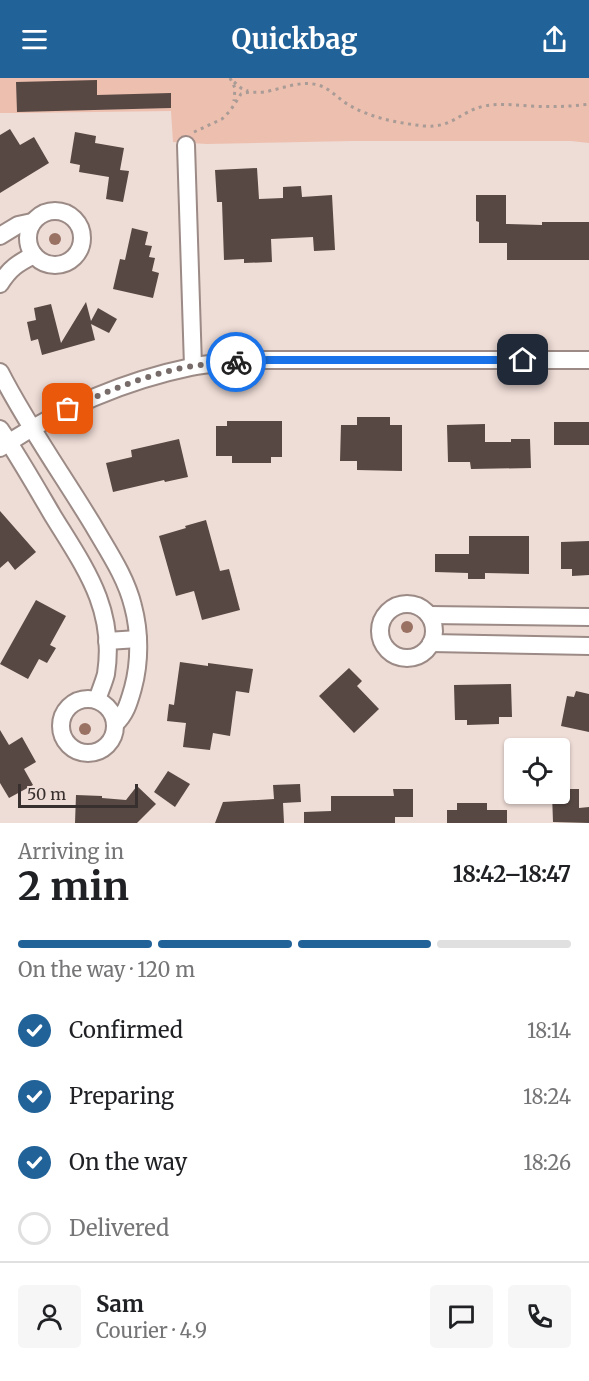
<!DOCTYPE html>
<html lang="en">
<head>
<meta charset="utf-8">
<style>
	body { margin:0; font-family:Merriweather,serif; background:#f6f6f6; color:#202124; height:100vh; display:flex; flex-direction:column; font-size:22px; white-space:nowrap }
	* { box-sizing:border-box; margin:0 }
	p { font-size:20px; color:#757577 }
	.icon { flex:none; width:33px; height:33px; fill:none; stroke:currentColor; stroke-width:2; stroke-linecap:round; stroke-linejoin:round }
	.map { position:relative; height:745px; overflow:hidden }
	.side { display:flex; flex-direction:column; background:#fff; flex:1 }
	.side>* { flex:none }
	.buttons { position:absolute; left:504px; top:660px; display:grid; gap:12px }
	.buttons a { display:grid; place-items:center; width:66px; height:66px; border-radius:6px; background:#fff; box-shadow:0 2px 4px #0004; font-size:30px }
	.scale { position:absolute; left:18px; bottom:15px; width:120px; box-sizing:border-box; padding-left:6px; border:3px solid #37302e; border-top:0; font-size:16px; line-height:21px; white-space:nowrap; color:#37302e; -webkit-text-stroke:4px #eedcd6; paint-order:stroke }
	.pin { position:absolute; display:grid; place-items:center; width:51px; height:51px; color:#fff; margin:-26px; border-radius:12px; box-shadow:0 3px 9px #0006 }
	.courier { position:absolute; display:grid; place-items:center; width:60px; height:60px; margin:-30px; border:4px solid #1a73e8; border-radius:50%; background:#fff; color:#222; box-shadow:0 2px 8px #0007 }
	.head em { font-style:normal; font-weight:700 }
	.head div { display:flex; flex-direction:column-reverse }
	.head { display:flex; align-items:center; justify-content:space-between; height:102px; padding:0 18px }
	h1 { font-size:39px; font-weight:700; line-height:45px }
	.bar { display:grid; grid-template-columns:repeat(4,1fr); gap:9px 6px; align-content:center; height:72px; padding:0 18px }
	.bar i { height:8px; border-radius:4px; background:#e0e0e0 }
	.bar .active { background:#216298 }
	.bar p { grid-column:span 4 }
	.line { display:flex; align-items:center; gap:15px; padding:0 18px; border-top:2px solid #e0e0e0 }
	.line div { flex:1 }
	.round { display:grid; place-items:center; flex:none; width:63px; height:63px; border-radius:6px; background:#f6f6f6 }
	ol { padding:0 18px; list-style:none }
	li { display:flex; align-items:center; gap:18px; height:66px }
	li p { margin-inline-start:auto }
	li .icon { padding:6px; border-radius:50%; background:#216298; color:#fff; stroke-width:4 }
	li:last-child { color:#757577 }
	li i { width:33px; height:33px; border:3px solid #e0e0e0; border-radius:50% }
	header { display:flex; justify-content:space-between; align-items:center; height:78px; padding:0 18px; background:#216298; color:#fff; font-size:27px; font-weight:700 }
	.map>svg:first-child { display:block }
</style>
</head>
<body>
<header><svg class="icon" aria-label="menu" viewBox="0 0 24 24"><path d="M4 6h16M4 12h16M4 18h16"/></svg>Quickbag<svg class="icon" aria-label="share" viewBox="0 0 24 24"><path d="M12 15V3M7 8l5-5 5 5M5 13v7h14v-7"/></svg></header>
<div class="map">
<svg width="589" height="745" viewBox="0 0 589 745">
	<rect width="100%" height="100%" fill="#eedcd6"/>
	<!-- green -->
	<polygon fill="#edbfaf" points="0,0 589,0 589,65 571,63 352,63 207,66 173,64 171,33 18,35 0,35"/>
	<!-- building -->
	<g fill="#574843">
		<polygon points="97,2 97,17 171,15 171,30 17,34 16,4"/>
		<polygon points="10,51 20,67 34,59 49,85 0,115 0,57"/>
		<polygon points="75,54 96,58 95,65 124,70 120,92 129,93 123,124 106,121 109,99 79,94 80,87 70,85"/>
		<polygon points="257,90 259,121 283,120 283,109 301,108 302,119 332,117 335,172 314,173 313,159 271,161 272,184 244,185 244,181 224,182 222,124 217,124 215,92"/>
		<polygon points="476,117 506,117 506,146 542,147 542,144 589,144 589,182 507,182 507,165 479,165 479,144 476,143"/>
		<polygon points="132,150 148,154 145,167 152,168 149,179 155,180 152,193 159,195 153,220 113,211 120,181 125,182"/>
		<polygon points="86,224 91,243 98,230 117,241 109,255 91,246 95,262 42,277 38,261 31,263 27,244 36,242 34,230 51,226 61,265"/>
		<polygon points="357,339 390,339 390,347 402,347 402,393 357,392 357,383 340,383 341,347 357,347"/>
		<polygon points="227,343 282,343 282,379 271,379 271,385 232,385 232,378 216,378 216,348 227,348"/>
		<rect x="554" y="344" width="35" height="23"/>
		<polygon points="485,346 485,364 511,364 511,361 530,361 531,390 471,391 470,384 448,384 447,347"/>
		<polygon points="179,361 188,399 165,404 164,402 113,414 106,385 132,379 131,372"/>
		<polygon points="0,433 36,474 15,492 8,483 0,490"/>
		<polygon points="206,442 220,493 229,491 240,532 202,542 194,513 176,518 159,458 186,450 185,448"/>
		<polygon points="469,458 529,458 529,496 485,495 485,501 468,501 468,495 435,494 435,476 469,476"/>
		<polygon points="589,463 589,497 572,498 572,491 561,491 561,464"/>
		<polygon points="36,522 66,538 50,567 56,570 47,585 39,581 28,601 0,586"/>
		<polygon points="180,584 208,588 208,585 253,591 249,615 236,613 230,658 213,655 210,672 183,669 186,645 167,643 169,626 174,627"/>
		<polygon points="349,590 362,603 357,608 379,631 354,655 319,618"/>
		<polygon points="511,606 512,639 499,639 499,646 467,647 467,642 455,642 454,607"/>
		<polygon points="576,613 589,616 589,654 561,648 567,618 574,619"/>
		<polygon points="0,652 9,667 22,659 36,684 24,691 33,707 9,720 0,705"/>
		<polygon points="168,693 190,706 175,729 154,714"/>
		<polygon points="300,706 301,724 283,725 284,745 215,745 223,724 274,721 273,707"/>
		<polygon points="137,708 156,726 137,745 75,745 76,717 102,718 102,720 126,722"/>
		<polygon points="393,711 413,711 413,739 395,739 395,745 304,745 304,734 331,733 331,718 394,718"/>
		<polygon points="560,711 579,711 579,730 589,729 589,745 553,744 552,716 560,716"/>
		<polygon points="457,725 487,725 487,732 507,732 507,745 447,745 447,732 457,732"/>
	</g>
	<g fill="none" stroke-linecap="round" stroke-linejoin="round">
		<!-- minor casing -->
		<g stroke="#9b8a85" stroke-width="20">
			<g id="minor">
				<polyline points="186,67 193,288"/>
				<circle cx="55" cy="160" r="27"/>
				<polyline points="0,158 18,147 32,144"/>
				<path d="M0,206C10,190 18,185 34,177"/>
				<path d="M0,294C27,347 62,396 93,447C108,473 126,499 133,528C140,554 140,584 133,610C129,624 126,636 115,646"/>
				<path d="M0,351C19,379 36,409 53,438C85,490 116,531 106,596C104,604 100,613 97,622"/>
				<path d="M0,370C58,332 123,303 191,289C209,285 228,285 246,282H589"/>
				<circle cx="407" cy="553" r="27"/>
				<polyline points="429,537 589,539"/>
				<polyline points="107,563 138,561"/>
				<polyline points="431,565 589,568"/>
				<circle cx="88" cy="648" r="27"/>
			</g>
		</g>
		<!-- path -->
		<g stroke="#a99b96" stroke-width="3" stroke-dasharray="3 4.5" stroke-linecap="butt">
			<polyline points="230,0 235,10 234,23"/>
			<polyline points="234,4 241,10 248,13"/>
			<path d="M194,54L222,41L230,33L241,16C249,13 256,15 264,14C282,11 300,2 318,7C330,10 338,21 349,27C371,40 398,45 424,48C453,50 459,34 484,28C499,25 514,27 529,28C550,29 569,29 589,26"/>
		</g>
		<!-- minor -->
		<use href="#minor" stroke="#fff" stroke-width="16"/>
	</g>
	<!-- trees -->
	<g fill="#9a7263">
		<circle cx="55" cy="161" r="6"/>
		<circle cx="407" cy="549" r="6"/>
		<circle cx="85" cy="651" r="6"/>
	</g>
	<g fill="none" stroke-linecap="round" stroke-linejoin="round">
		<!-- done -->
		<path stroke="#776c69" stroke-width="6" stroke-dasharray="0 10.8" d="M68,331C108,313 150,295 193,288C207,286 222,285 236,284"/>
		<!-- route -->
		<polyline stroke="#1a73e8" stroke-width="8" points="236,284 268,282 523,282"/>
	</g>
</svg>
<div class="buttons">
<a><svg class="icon" aria-label="locate" viewBox="0 0 24 24"><circle cx="12" cy="12" r="6"/><path d="M12 2v4M12 18v4M2 12h4M18 12h4"/></svg></a>
</div>
<div class="scale">50 m</div>
<div class="pin" style="left:68px;top:331px;background:#ea580c"><svg class="icon" aria-label="bag" viewBox="0 0 24 24"><path d="M5 8h14l-1 12H6zM9 8a3 3 0 0 1 6 0"/></svg></div>
<div class="pin" style="left:523px;top:282px;background:#1f2937"><svg class="icon" aria-label="home" viewBox="0 0 24 24"><path d="M3 11l9-7 9 7M6 9v11h12V9"/></svg></div>
<div class="courier" style="left:236px;top:284px"><svg class="icon" aria-label="bike" viewBox="0 0 24 24"><circle cx="6" cy="16" r="4"/><circle cx="18" cy="16" r="4"/><path d="M6 16l4-8h5l3 8M10 8l3 8H6M13 5h3"/></svg></div>
</div>
<section class="side">
<div class="head"><div><h1>2 min</h1><p>Arriving in</p></div><em>18:42–18:47</em></div>
<div class="bar"><i class="active"></i><i class="active"></i><i class="active"></i><i></i><p>On the way · 120 m</p></div>
<ol>
<li><svg class="icon" aria-label="check" viewBox="0 0 24 24"><path d="M5 12l5 5 9-10"/></svg>Confirmed<p>18:14</p></li>
<li><svg class="icon" aria-label="check" viewBox="0 0 24 24"><path d="M5 12l5 5 9-10"/></svg>Preparing<p>18:24</p></li>
<li><svg class="icon" aria-label="check" viewBox="0 0 24 24"><path d="M5 12l5 5 9-10"/></svg>On the way<p>18:26</p></li>
<li><i></i>Delivered</li>
</ol>
<div class="line" style="height:108px"><a class="round"><svg class="icon" aria-label="person" viewBox="0 0 24 24"><circle cx="12" cy="8" r="4"/><path d="M4 21q1-7 8-7t8 7"/></svg></a><div><b>Sam</b><p>Courier · 4.9</p></div><a class="round"><svg class="icon" aria-label="chat" viewBox="0 0 24 24"><path d="M4 5h16v11H9l-5 4z"/></svg></a><a class="round"><svg class="icon" aria-label="phone" viewBox="0 0 24 24"><path d="M5 4h4l2 5-3 2q2 4 5 5l2-3 5 2v4C11 20 4 13 5 4z"/></svg></a></div>
</section>
</body>
</html>
